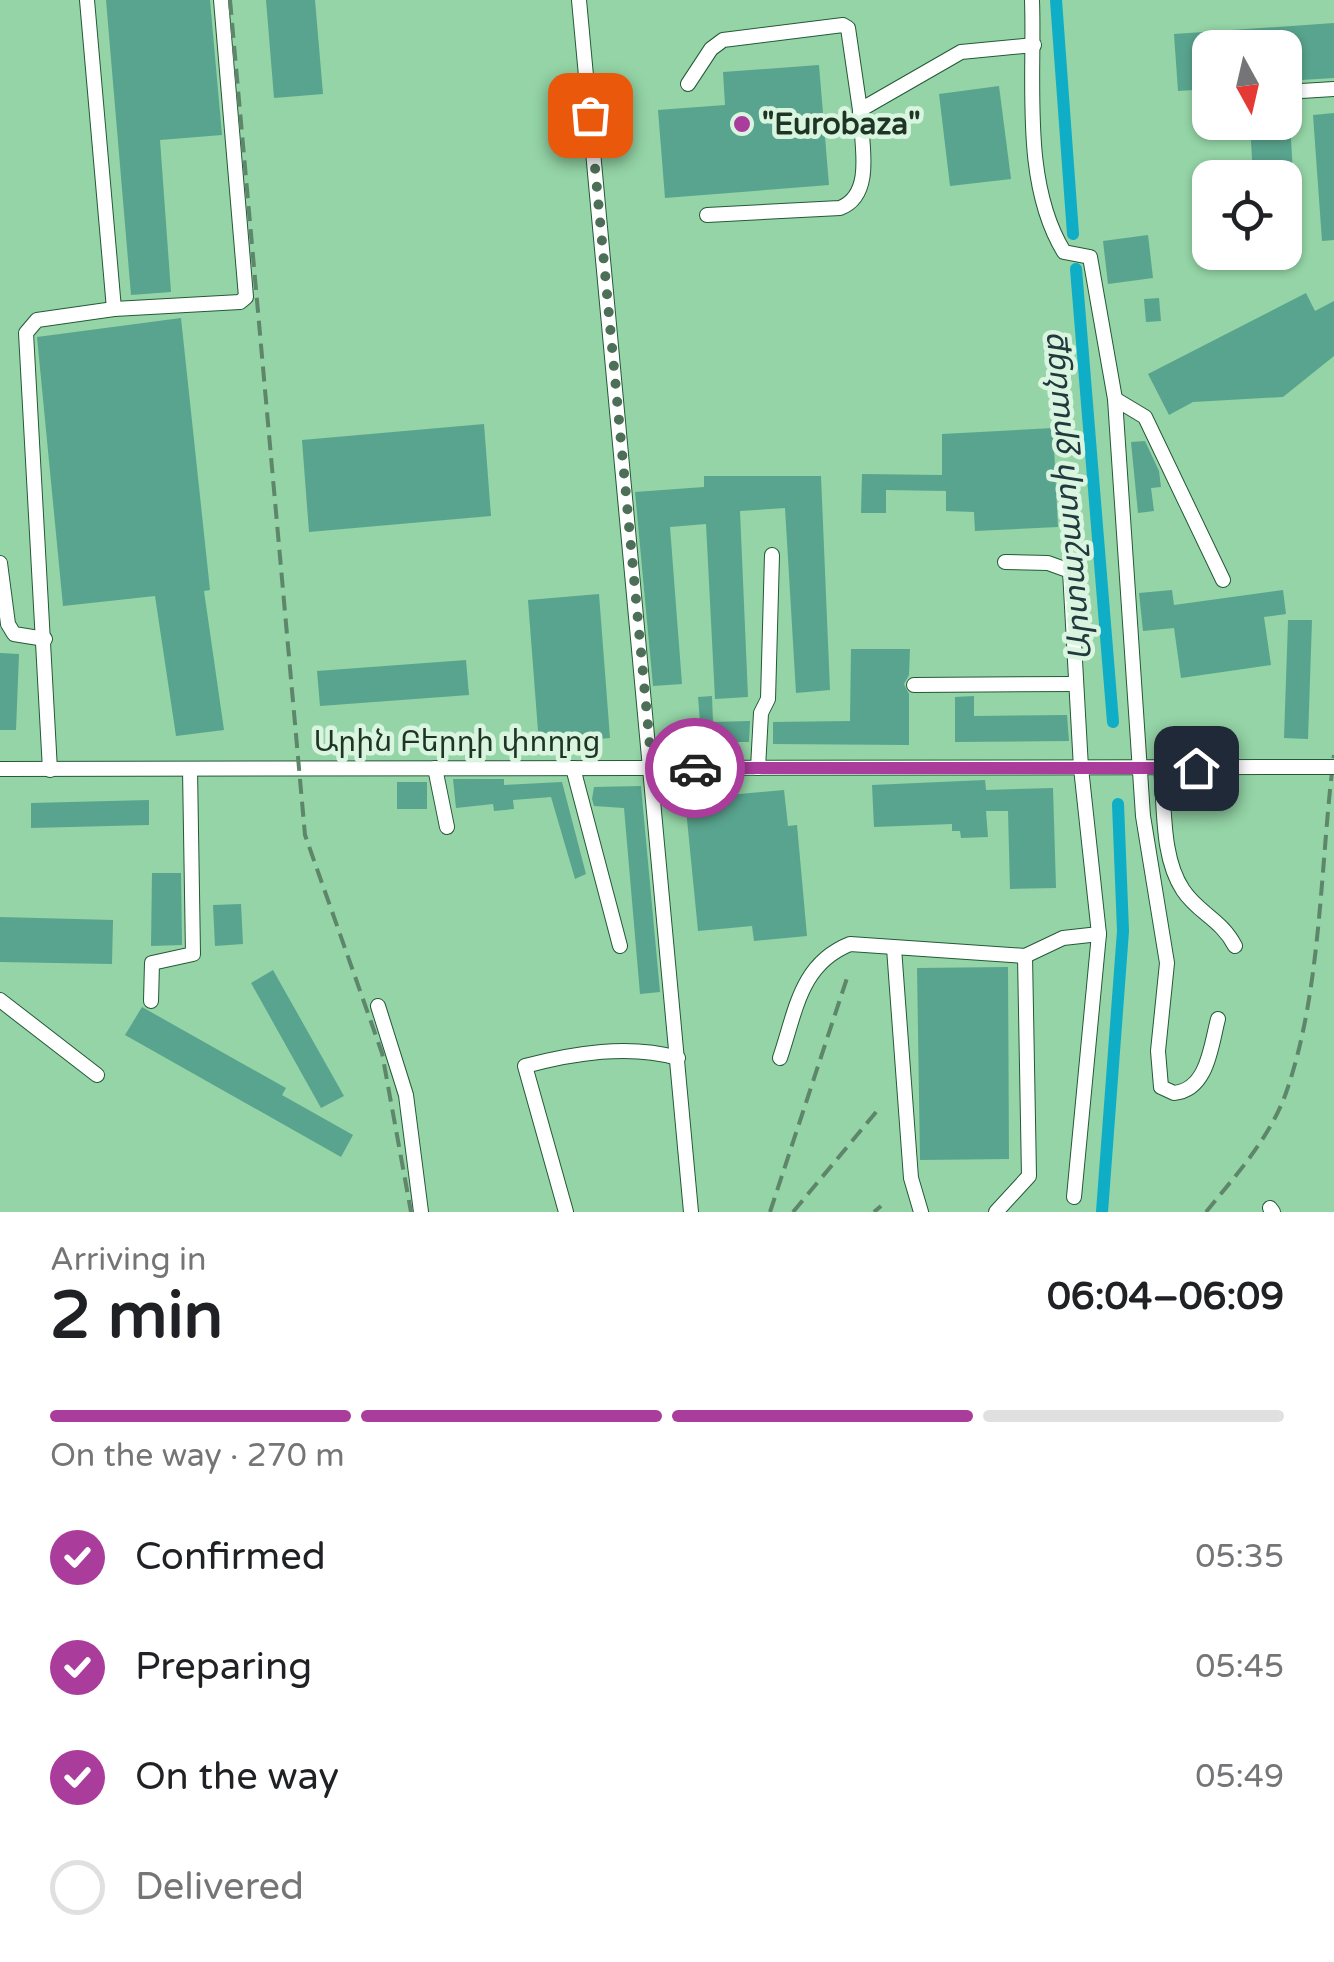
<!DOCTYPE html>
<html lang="en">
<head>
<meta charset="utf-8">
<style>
	body { margin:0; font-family:"Varela Round","Noto Sans Armenian",sans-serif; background:#f2f2f2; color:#202124; height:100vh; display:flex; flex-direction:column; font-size:38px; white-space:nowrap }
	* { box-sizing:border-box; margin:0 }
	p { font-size:32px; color:#757577 }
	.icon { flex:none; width:55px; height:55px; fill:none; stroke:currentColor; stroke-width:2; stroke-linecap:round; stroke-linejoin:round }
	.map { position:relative; height:1212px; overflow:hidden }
	.panel { display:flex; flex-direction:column; background:#fff; flex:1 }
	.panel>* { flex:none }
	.needle { width:65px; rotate:172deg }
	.buttons { position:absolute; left:1192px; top:30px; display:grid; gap:20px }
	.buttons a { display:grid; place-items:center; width:110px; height:110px; border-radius:20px; background:#fff; box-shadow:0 2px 8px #0004; font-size:50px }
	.pin { position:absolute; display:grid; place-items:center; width:85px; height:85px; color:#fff; margin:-42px; border-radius:20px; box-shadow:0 5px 15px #0006 }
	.courier { position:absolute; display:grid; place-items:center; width:100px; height:100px; margin:-50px; border:8px solid #aa3d9c; border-radius:50%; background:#fff; color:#222; box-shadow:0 2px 12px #0007 }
	.head em { font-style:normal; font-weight:700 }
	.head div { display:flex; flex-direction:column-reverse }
	.head { display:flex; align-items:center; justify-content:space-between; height:170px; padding:0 50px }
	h1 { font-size:65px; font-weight:700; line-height:75px }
	.bar { display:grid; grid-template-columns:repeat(4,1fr); gap:15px 10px; align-content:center; height:120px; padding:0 50px }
	.bar i { height:12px; border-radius:8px; background:#e0e0e0 }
	.bar .active { background:#aa3d9c }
	.bar p { grid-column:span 4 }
	ol { padding:0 50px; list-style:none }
	li { display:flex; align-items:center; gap:30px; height:110px }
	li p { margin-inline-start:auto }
	li .icon { padding:10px; border-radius:50%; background:#aa3d9c; color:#fff; stroke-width:4 }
	li:last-child { color:#757577 }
	li i { width:55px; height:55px; border:5px solid #e0e0e0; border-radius:50% }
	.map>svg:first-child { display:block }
</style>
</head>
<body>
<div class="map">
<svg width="1334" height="1212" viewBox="0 0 1334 1212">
	<rect width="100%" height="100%" fill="#a3dcb3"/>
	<!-- built -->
	<path fill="#94d4a6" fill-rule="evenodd" d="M0,0H1334V1212H0ZM1210,48H1285V122H1210ZM1210,178H1285V252H1210Z"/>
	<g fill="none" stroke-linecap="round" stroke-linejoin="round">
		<!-- canal -->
		<g stroke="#0fadc6" stroke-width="12">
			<polyline points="1056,0 1073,234"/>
			<polyline points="1076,269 1113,722"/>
			<polyline points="1102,1212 1123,931 1118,804"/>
		</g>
	</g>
	<!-- building -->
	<g fill="#59a48e">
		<polygon points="106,0 210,0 222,135 160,140 171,292 131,295"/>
		<polygon points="266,0 315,0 323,94 274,98"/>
		<polygon points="1334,23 1334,78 1285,81 1285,48 1210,48 1210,89 1178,91 1174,34"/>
		<polygon points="819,65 829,185 665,198 658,110 725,105 723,72"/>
		<polygon points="999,86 1011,179 950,186 939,94"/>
		<polygon points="1334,113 1334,240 1322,241 1313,115"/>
		<polygon points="1250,122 1290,122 1295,208 1285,209 1285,178 1253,178"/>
		<polygon points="1148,235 1153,278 1108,284 1103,241"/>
		<polygon points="1306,293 1315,311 1334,301 1334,356 1283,397 1193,402 1169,415 1148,374"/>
		<polygon points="1159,298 1161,321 1146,322 1144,299"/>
		<polygon points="181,318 210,590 204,591 224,730 176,736 155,596 63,606 37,337"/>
		<polygon points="484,424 491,516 309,532 302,440"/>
		<polygon points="1053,428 1058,527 975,531 974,512 946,511 946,491 886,490 886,513 861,513 862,474 942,475 942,434"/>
		<polygon points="1145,441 1159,471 1161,487 1151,488 1154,511 1138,513 1131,442"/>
		<polygon points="704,476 821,476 830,690 796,693 785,508 740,511 748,697 715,699 706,524 670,527 682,684 653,686 635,492 704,487"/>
		<polygon points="1172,590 1174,605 1283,590 1286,614 1264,617 1271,665 1181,678 1174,628 1143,631 1139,593"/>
		<polygon points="599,594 610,738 539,744 528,600"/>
		<polygon points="1288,620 1312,620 1308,739 1284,738"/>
		<polygon points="851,649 910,649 909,675 904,684 909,694 909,745 773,744 773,722 850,721"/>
		<polygon points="0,653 19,654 16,730 0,730"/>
		<polygon points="466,660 469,695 320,706 317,671"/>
		<polygon points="712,696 713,722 750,721 749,742 677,742 676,730 692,730 700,722 698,697"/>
		<polygon points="974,696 974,716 1067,715 1069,741 955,742 955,697"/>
		<polygon points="453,779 504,779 504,785 562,782 586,874 575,879 551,797 513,800 514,809 494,811 493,804 456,808"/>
		<polygon points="985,780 986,790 1053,788 1056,888 1010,889 1008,811 986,811 988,837 961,838 960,831 952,831 952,824 874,827 872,785"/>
		<rect x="397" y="782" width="30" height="27"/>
		<polygon points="641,786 660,992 640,994 624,808 594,806 592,799 594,787"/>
		<polygon points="784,790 788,826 797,825 807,936 754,941 752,926 698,931 685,799"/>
		<polygon points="149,800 149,825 31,828 31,803"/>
		<polygon points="152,873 181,873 182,945 151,946"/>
		<polygon points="241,904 243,944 215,946 213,905"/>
		<polygon points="0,917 113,920 112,964 0,962"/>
		<polygon points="1008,967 1009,1159 920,1160 917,968"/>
		<polygon points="273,970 344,1096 321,1108 251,983"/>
		<polygon points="142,1007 286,1088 282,1095 353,1135 341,1157 125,1035"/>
	</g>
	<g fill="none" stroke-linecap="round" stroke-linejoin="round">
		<!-- minor casing -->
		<g stroke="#235a37" stroke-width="16">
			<g id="minor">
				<polyline points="87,0 114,309"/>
				<polyline points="579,0 691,1212"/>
				<path d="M1032,0C1035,80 1021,182 1064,252L1090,257L1115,399L1143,816L1167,963L1158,1051L1161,1087L1174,1093C1208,1090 1211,1045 1218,1019"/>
				<polyline points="688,84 711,49 723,40 843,25 848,28 860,110"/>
				<polyline points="1285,92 1334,89"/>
				<path d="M707,215L840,208C875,195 861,142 860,110L961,52L1034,45"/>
				<polyline points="1115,399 1145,417 1223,580"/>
				<polyline points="1005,562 1048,563 1070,571 1081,768 1099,934 1074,1197"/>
				<polyline points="0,563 8,624 14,634 45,639"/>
				<polyline points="914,685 1075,684"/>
				<polyline points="435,768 447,827"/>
				<polyline points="573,768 620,946"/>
				<polyline points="758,768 761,713 768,699 772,555"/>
				<path d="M1161,768C1165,807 1161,857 1183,890C1198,913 1221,919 1235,946"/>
				<polyline points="0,769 1297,767"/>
				<polyline points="50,770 26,333 37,320 114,309 240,302 246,297 221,0"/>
				<polyline points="894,948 911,1178 921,1212"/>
				<polyline points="0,1000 97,1075"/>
				<polyline points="151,1001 152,963 193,954 190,769"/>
				<polyline points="378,1006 406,1095 421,1212"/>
				<path d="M780,1058C796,1011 800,964 850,944L1025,956L1063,938L1099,934"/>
				<polyline points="1270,1208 1273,1212"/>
				<path d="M566,1212L525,1066C574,1053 629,1044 678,1058"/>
				<polyline points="996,1212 1029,1176 1025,956"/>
			</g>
		</g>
		<!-- minor -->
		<use href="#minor" stroke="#fff" stroke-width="14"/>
		<!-- rail -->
		<g stroke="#5e866a" stroke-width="4" stroke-dasharray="15 8" stroke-linecap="butt">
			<polyline points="230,0 305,835 382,1053 411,1212"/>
			<polyline points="770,1212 847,978"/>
			<polyline points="793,1212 877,1111"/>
			<polyline points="874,1212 881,1206"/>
			<path d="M1206,1212C1236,1175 1271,1137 1287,1090C1322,988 1320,863 1334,755"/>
		</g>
		<!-- minor-bridge casing -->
		<g stroke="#235a37" stroke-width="16" stroke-linecap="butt">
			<polyline id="minor-bridge" points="1297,767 1334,767"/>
		</g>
		<!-- minor-bridge -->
		<use href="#minor-bridge" stroke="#fff" stroke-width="14"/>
	</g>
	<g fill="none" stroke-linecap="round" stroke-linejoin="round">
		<!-- done -->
		<polyline stroke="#4d6f57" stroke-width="10" stroke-dasharray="0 18" points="590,115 652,768 695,768"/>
		<!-- route -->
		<polyline stroke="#aa3d9c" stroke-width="12" points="695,768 1196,768"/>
	</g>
	<!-- markers -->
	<circle fill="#aa3d9c" stroke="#d9f5e0" stroke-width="4" cx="742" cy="124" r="10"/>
	<g text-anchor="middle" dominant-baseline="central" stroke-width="9" stroke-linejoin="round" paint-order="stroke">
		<!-- poi labels -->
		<g font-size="30" font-weight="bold" fill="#1e3525" stroke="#d9f5e0" text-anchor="start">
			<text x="762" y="124">"Eurobaza"</text>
		</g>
		<!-- street labels -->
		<g font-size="30" fill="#1e3525" stroke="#d9f5e0">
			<text x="457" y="741">Արին Բերդի փողոց</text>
		</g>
		<!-- water labels -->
		<g font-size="32" font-style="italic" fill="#21383d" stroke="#d9f5e0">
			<text transform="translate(1067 498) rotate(-95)">Արտաշատի ջրանցք</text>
		</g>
	</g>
</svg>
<div class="buttons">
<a><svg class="needle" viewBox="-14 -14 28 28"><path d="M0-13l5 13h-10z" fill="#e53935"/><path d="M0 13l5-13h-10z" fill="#757577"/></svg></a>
<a><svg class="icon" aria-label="locate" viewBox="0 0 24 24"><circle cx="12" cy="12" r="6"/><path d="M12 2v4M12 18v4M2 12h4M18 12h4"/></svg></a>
</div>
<div class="pin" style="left:590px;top:115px;background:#ea580c"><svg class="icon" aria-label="bag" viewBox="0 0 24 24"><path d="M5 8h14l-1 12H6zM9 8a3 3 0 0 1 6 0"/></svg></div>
<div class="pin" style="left:1196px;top:768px;background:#1f2937"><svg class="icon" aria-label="home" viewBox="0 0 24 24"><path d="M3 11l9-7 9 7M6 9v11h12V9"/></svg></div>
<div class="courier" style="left:695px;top:768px"><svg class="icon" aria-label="car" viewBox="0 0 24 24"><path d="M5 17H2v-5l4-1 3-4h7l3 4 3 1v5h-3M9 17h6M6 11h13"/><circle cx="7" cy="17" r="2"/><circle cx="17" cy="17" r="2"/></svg></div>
</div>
<section class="panel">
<div class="head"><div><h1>2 min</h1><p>Arriving in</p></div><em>06:04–06:09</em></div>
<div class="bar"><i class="active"></i><i class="active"></i><i class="active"></i><i></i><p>On the way · 270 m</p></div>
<ol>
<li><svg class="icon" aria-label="check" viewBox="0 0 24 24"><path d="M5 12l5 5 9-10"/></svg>Confirmed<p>05:35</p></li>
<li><svg class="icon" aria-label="check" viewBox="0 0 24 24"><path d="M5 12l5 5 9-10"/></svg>Preparing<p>05:45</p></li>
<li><svg class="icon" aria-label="check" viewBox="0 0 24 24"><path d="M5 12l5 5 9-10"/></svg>On the way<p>05:49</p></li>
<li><i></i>Delivered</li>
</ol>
</section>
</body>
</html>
